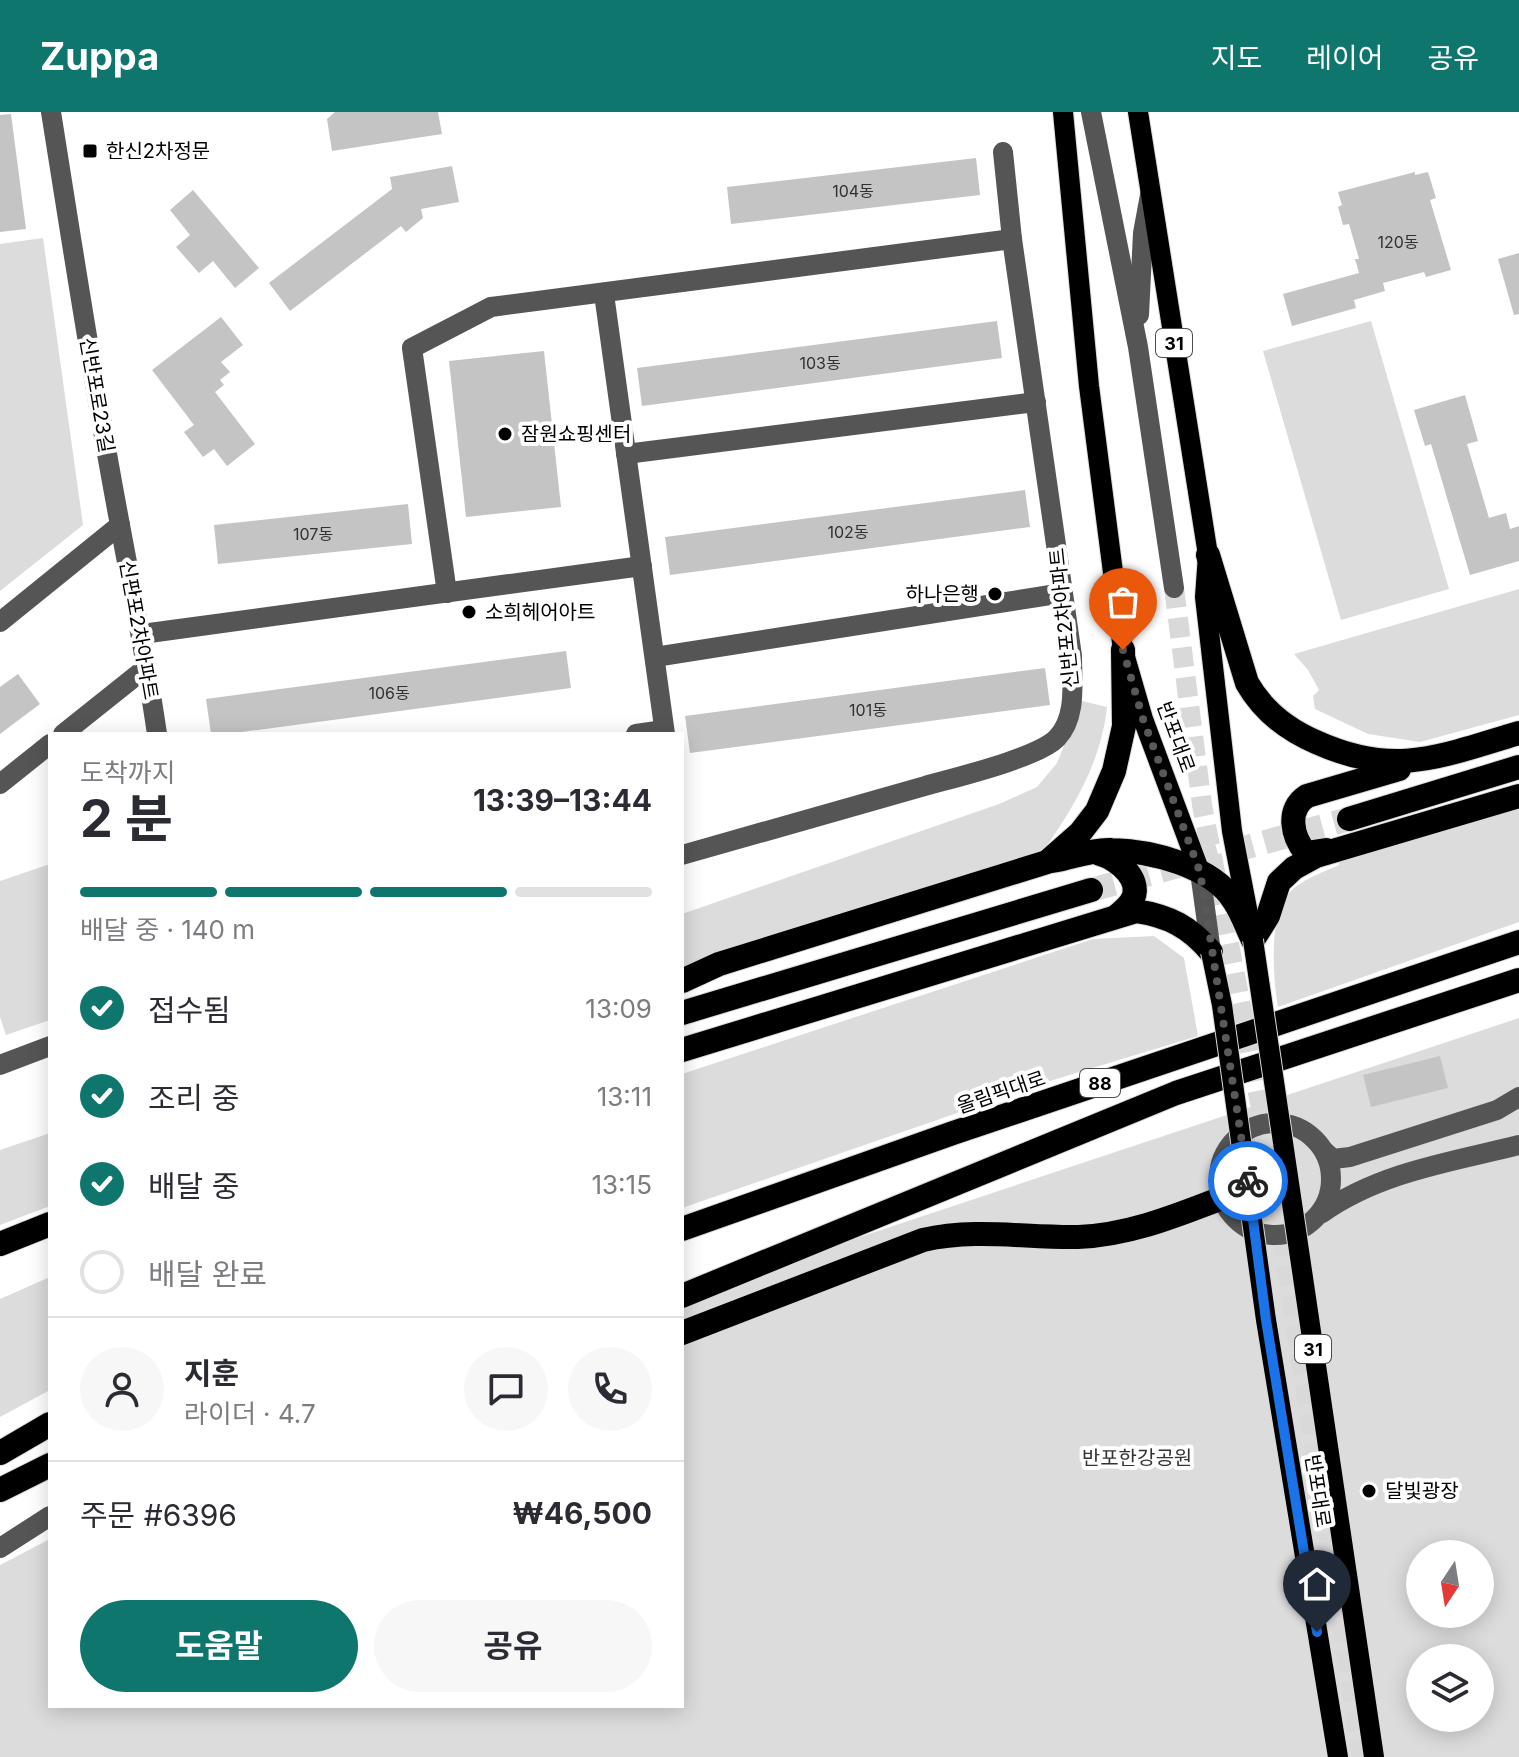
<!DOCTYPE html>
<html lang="ko">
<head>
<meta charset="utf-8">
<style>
	body { margin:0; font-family:Inter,"Noto Sans KR",sans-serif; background:#f7f7f7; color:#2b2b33; height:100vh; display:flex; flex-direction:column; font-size:30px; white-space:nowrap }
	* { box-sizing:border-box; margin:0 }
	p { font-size:26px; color:#7c7c81 }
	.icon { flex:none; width:44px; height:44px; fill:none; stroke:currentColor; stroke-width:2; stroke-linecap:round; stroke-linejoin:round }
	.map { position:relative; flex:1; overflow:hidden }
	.drawer { position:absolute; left:48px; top:620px; width:636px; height:976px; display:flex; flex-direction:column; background:#fff; border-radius:0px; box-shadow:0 4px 20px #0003 }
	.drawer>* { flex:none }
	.needle { width:52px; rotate:192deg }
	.buttons { position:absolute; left:1406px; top:1428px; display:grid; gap:16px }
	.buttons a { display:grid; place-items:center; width:88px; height:88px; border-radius:50%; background:#fff; box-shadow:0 4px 20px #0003; font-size:40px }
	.pin { position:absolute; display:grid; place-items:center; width:68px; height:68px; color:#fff; margin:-82px -34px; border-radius:50% 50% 50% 0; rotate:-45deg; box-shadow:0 0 8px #0007 }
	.pin .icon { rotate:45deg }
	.courier { position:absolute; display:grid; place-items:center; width:80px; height:80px; margin:-40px; border:6px solid #1a73e8; border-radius:50%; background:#fff; color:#222; box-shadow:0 2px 10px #0007 }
	.head em { font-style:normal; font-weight:700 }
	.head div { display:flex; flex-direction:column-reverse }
	.head { display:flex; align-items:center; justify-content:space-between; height:136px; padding:0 32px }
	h1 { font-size:52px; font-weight:700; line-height:60px }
	.bar { display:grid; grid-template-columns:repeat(4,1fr); gap:12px 8px; align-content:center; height:96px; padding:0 32px }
	.bar i { height:10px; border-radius:6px; background:#e1e1e2 }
	.bar .active { background:#0f766e }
	.bar p { grid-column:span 4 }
	.line { display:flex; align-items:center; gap:20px; padding:0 32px; border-top:2px solid #e1e1e2 }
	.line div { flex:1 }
	.round { display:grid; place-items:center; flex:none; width:84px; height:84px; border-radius:42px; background:#f7f7f7 }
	ol { padding:0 32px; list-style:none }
	li { display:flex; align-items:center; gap:24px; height:88px }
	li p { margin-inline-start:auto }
	li .icon { padding:8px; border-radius:50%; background:#0f766e; color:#fff; stroke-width:4 }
	li:last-child { color:#7c7c81 }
	li i { width:44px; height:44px; border:4px solid #e1e1e2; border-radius:50% }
	.primary-button { display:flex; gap:16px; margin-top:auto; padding:16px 32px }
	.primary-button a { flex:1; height:92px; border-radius:48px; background:#0f766e; color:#fff; font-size:32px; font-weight:700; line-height:92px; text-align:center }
	.primary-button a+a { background:#f7f7f7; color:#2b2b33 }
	header { display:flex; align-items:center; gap:48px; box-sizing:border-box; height:112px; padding:0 40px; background:#0f766e; color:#fff }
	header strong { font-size:38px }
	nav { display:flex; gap:44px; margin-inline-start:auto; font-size:28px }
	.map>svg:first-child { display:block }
</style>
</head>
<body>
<header>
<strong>Zuppa</strong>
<nav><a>지도</a><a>레이어</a><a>공유</a></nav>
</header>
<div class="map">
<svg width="1519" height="1645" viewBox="0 0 1519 1645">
	<rect width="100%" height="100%" fill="#fff"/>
	<!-- green -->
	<g fill="#dcdcdc" fill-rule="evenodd">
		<polygon points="43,126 83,413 0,479 0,132"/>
		<polygon points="1371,209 1449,477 1341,508 1263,239"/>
		<polygon points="1519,477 1519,603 1420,630 1368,622 1315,597 1313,584 1319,578 1308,558 1294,542"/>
		<path d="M1082,589L1107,595C1101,651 1073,697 1041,742L682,858V802L999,692L1037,675L1057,651Z"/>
		<path d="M1519,694V810L1278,895C1273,866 1269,809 1286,785C1298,768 1322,761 1339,753L1338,745Z"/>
		<polygon points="50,752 50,908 6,923 0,905 0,769"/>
		<polygon points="1154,824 1184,846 1198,924 1053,968 682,1096 682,962 1093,827"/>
		<path d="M1519,906V1645H0V1453L50,1427V1594H682V1184ZM1420,1442H1480V1502H1420ZM1420,1546H1480V1606H1420Z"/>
		<polygon points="50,1021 50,1094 0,1113 0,1038"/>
		<polygon points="50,1165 50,1278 0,1305 0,1187"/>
	</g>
	<!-- building -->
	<g fill="#c4c4c4">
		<polygon points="335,0 438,0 442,22 332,39 327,7"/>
		<polygon points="11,2 26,117 0,120 0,3"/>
		<polygon points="976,46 980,83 731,112 727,75"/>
		<polygon points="452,54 459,90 421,97 423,106 406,120 401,114 290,199 269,171 392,77 390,65"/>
		<polygon points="1415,60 1415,63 1428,60 1436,86 1430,88 1451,158 1426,165 1424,160 1383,171 1385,179 1354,188 1356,196 1292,214 1283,182 1359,161 1355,147 1359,147 1349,112 1343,113 1338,95 1342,93 1338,80"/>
		<polygon points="193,78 259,156 235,176 213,149 199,161 176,135 190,123 170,98"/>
		<polygon points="1519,141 1519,202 1514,203 1498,147"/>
		<polygon points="221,205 243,233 221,250 230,260 220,268 224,273 215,280 255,332 227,354 214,337 203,345 184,320 194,313 152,258"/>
		<polygon points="997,209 1002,246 642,294 637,256"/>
		<polygon points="544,239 561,395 466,405 449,249"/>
		<polygon points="1465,283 1478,329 1467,332 1489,406 1506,401 1510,417 1519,414 1519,449 1470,463 1431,332 1425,334 1414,298"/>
		<polygon points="1025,378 1030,415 670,463 665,425"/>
		<polygon points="408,392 412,432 218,452 214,413"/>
		<polygon points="566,539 571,576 227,622 211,622 206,587"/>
		<polygon points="1045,556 1050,593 690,641 685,604"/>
		<polygon points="18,562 40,592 0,622 0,575"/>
		<polygon points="1440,944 1448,976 1371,995 1363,963"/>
	</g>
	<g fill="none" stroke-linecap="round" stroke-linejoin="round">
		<!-- minor-tunnel -->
		<g stroke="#d9d9d9" stroke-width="20" stroke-dasharray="20 10" stroke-linecap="butt">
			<polyline points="1174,476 1202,693 1264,1012"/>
			<polyline points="1282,1124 1362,1645"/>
		</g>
		<!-- highway-tunnel -->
		<polyline stroke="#d9d9d9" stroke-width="24" stroke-dasharray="24 12" stroke-linecap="butt" points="1091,778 1349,707"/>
		<!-- major casing -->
		<g stroke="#dbdbdb" stroke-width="22">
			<g id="major">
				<polyline points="1063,0 1089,274 1123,538 1143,607 1200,760"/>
				<polyline points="1138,0 1208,443 1205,485 1232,719 1249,807"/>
			</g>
		</g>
		<!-- highway casing -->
		<g stroke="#dbdbdb" stroke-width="26">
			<g id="highway">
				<path d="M1208,443L1247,571C1263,599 1286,617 1316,630C1395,666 1441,644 1519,621"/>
				<polyline points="1349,707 1519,655"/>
				<path d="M1326,738L1306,741C1292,725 1286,697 1307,684L1399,657"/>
				<path d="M1100,742C1118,747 1145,769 1131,790C1128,795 1121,800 1117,804"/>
				<path d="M1052,749C1072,746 1092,737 1112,738C1152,739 1212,754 1234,789C1242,801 1247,816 1253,828"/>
				<polyline points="1253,828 1268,804 1279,770 1294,756 1316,744 1519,684"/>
				<polyline points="682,869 719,852 1047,750 1080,721 1097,699 1114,659 1124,614 1123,538"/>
				<polyline points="682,901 1091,778"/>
				<path d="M682,938L1136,799C1169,804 1190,815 1211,840"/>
				<polyline points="682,1117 953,1021 1519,830"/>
				<polyline points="0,1132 50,1112"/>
				<polyline points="682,1184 1176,981 1519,868"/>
				<path d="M682,1221L923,1128C977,1116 1025,1126 1078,1125C1129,1123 1175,1104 1222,1086"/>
				<polyline points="0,1341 50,1312"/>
				<polyline points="0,1378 50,1353"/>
			</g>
		</g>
		<!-- minor -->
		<g stroke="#555" stroke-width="20">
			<path d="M51,0C73,138 94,276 120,413C133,483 147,552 157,622"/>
			<polyline points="1091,0 1138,235 1174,476"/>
			<polyline points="604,182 665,622"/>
			<polyline points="1139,203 1143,121 1150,83"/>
			<polyline points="626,342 1036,290"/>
			<polyline points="447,481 412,236 491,195 1012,127"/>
			<polyline points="0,510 120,413"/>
			<polyline points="142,522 642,454"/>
			<polyline points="655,545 1063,481"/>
			<polyline points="63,622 147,555"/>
			<polyline points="636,622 664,618"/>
			<polyline points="0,672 50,632"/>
			<path d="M682,743C763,720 844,697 925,674C953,666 1038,646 1057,626C1077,605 1072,571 1072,544L1012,127L1003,40"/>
			<polyline points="1200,760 1211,840"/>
			<polyline points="0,953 50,934"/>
			<circle cx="1275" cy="1067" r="56"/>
			<polyline points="1324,1039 1333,1047 1350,1045 1497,998 1519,985"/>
			<path d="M1322,1101C1380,1060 1451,1050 1519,1033"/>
			<polyline points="0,1436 50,1404"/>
		</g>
		<!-- major -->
		<use href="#major" stroke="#000" stroke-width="20"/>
		<!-- highway -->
		<use href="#highway" stroke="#000" stroke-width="24"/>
		<!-- major-bridge casing -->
		<g stroke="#dbdbdb" stroke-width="22" stroke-linecap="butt">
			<g id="major-bridge">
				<polyline points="1253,828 1374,1645"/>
				<polyline points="1211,840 1222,893 1266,1208 1338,1645"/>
			</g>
		</g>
		<!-- major-bridge -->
		<use href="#major-bridge" stroke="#000" stroke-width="20"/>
	</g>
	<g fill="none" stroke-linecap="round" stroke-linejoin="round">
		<!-- done -->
		<polyline stroke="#595959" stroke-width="8" stroke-dasharray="0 14.4" points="1123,538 1143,607 1200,760 1248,1069"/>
		<!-- route -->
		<polyline stroke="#1a73e8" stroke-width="10" points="1248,1069 1266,1208 1317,1520"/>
	</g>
	<!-- markers -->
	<g fill="#000" stroke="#fff" stroke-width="3">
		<rect x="82" y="31" width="16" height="16" rx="4"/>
		<circle cx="505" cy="322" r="8"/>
		<circle cx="995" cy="482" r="8"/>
		<circle cx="469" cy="500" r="8"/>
		<circle cx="1369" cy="1379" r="8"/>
	</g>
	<g text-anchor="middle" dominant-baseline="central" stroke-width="8" stroke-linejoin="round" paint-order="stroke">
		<!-- number labels -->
		<g font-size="16" fill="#313131">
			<text x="853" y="79">104동</text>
			<text x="1398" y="130">120동</text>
			<text x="820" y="251">103동</text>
			<text x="848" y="420">102동</text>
			<text x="313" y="422">107동</text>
			<text x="389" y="581">106동</text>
			<text x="868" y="598">101동</text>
		</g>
		<!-- shield labels -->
		<g fill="#fff" stroke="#4c4c4c" stroke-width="2">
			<rect x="1156" y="217" width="36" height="28" rx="6"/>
			<rect x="1080" y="957" width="40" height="28" rx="6"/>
			<rect x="1295" y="1223" width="36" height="28" rx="6"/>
		</g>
		<g font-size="18" font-weight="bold" fill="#000">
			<text x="1174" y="231">31</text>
			<text x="1100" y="971">88</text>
			<text x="1313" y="1237">31</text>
		</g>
		<!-- poi labels -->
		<g font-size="20" fill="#000" stroke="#fff" text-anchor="start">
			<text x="106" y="39">한신2차정문</text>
			<text x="521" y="322">잠원쇼핑센터</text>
			<text x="979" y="482" text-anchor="end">하나은행</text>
			<text x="485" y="500">소희헤어아트</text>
			<text x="1385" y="1379">달빛광장</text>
		</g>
		<!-- street labels -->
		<g font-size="20" fill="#000" stroke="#fff">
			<text transform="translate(97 283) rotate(80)">신반포로23길</text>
			<text transform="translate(1064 506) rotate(-96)">신반포2차아파트</text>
			<text transform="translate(139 518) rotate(80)">신판포2차아파트</text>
			<text transform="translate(1176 625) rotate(70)">반포대로</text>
			<text transform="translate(1001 980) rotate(-19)">올림픽대로</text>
			<text transform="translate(1318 1379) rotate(81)">반포대로</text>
		</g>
		<!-- park labels -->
		<g font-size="20" fill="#333" stroke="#fff">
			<text x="1137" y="1346">반포한강공원</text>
		</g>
	</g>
</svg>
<div class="buttons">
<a><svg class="needle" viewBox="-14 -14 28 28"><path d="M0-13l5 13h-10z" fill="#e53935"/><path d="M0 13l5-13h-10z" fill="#7c7c81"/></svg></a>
<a><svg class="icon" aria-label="layers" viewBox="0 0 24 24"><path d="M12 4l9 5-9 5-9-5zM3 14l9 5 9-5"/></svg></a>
</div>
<div class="pin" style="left:1123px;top:538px;background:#ea580c"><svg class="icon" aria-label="bag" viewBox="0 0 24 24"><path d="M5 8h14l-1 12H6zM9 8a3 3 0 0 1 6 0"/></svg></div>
<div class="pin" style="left:1317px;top:1520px;background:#1f2937"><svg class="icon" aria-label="home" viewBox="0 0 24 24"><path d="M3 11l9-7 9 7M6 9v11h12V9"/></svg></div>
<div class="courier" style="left:1248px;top:1069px"><svg class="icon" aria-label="bike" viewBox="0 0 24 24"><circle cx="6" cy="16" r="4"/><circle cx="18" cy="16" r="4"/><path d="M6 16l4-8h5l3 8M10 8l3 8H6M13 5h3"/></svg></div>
<section class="drawer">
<div class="head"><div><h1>2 분</h1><p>도착까지</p></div><em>13:39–13:44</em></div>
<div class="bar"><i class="active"></i><i class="active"></i><i class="active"></i><i></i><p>배달 중 · 140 m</p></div>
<ol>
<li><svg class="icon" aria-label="check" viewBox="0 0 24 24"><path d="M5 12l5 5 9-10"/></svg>접수됨<p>13:09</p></li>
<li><svg class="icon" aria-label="check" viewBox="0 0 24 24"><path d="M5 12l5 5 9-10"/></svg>조리 중<p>13:11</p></li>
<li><svg class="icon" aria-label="check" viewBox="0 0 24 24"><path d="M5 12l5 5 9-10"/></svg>배달 중<p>13:15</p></li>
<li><i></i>배달 완료</li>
</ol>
<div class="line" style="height:144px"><a class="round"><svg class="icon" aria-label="person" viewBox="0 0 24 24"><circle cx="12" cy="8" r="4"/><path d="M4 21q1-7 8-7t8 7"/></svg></a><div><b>지훈</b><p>라이더 · 4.7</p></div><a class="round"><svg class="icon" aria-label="chat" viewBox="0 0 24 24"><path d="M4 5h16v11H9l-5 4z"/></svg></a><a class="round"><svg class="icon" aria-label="phone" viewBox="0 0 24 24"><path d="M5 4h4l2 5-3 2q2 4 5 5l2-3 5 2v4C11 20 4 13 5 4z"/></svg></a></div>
<div class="line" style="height:104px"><div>주문 #6396</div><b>₩46,500</b></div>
<div class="primary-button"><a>도움말</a><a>공유</a></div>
</section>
</div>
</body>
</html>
